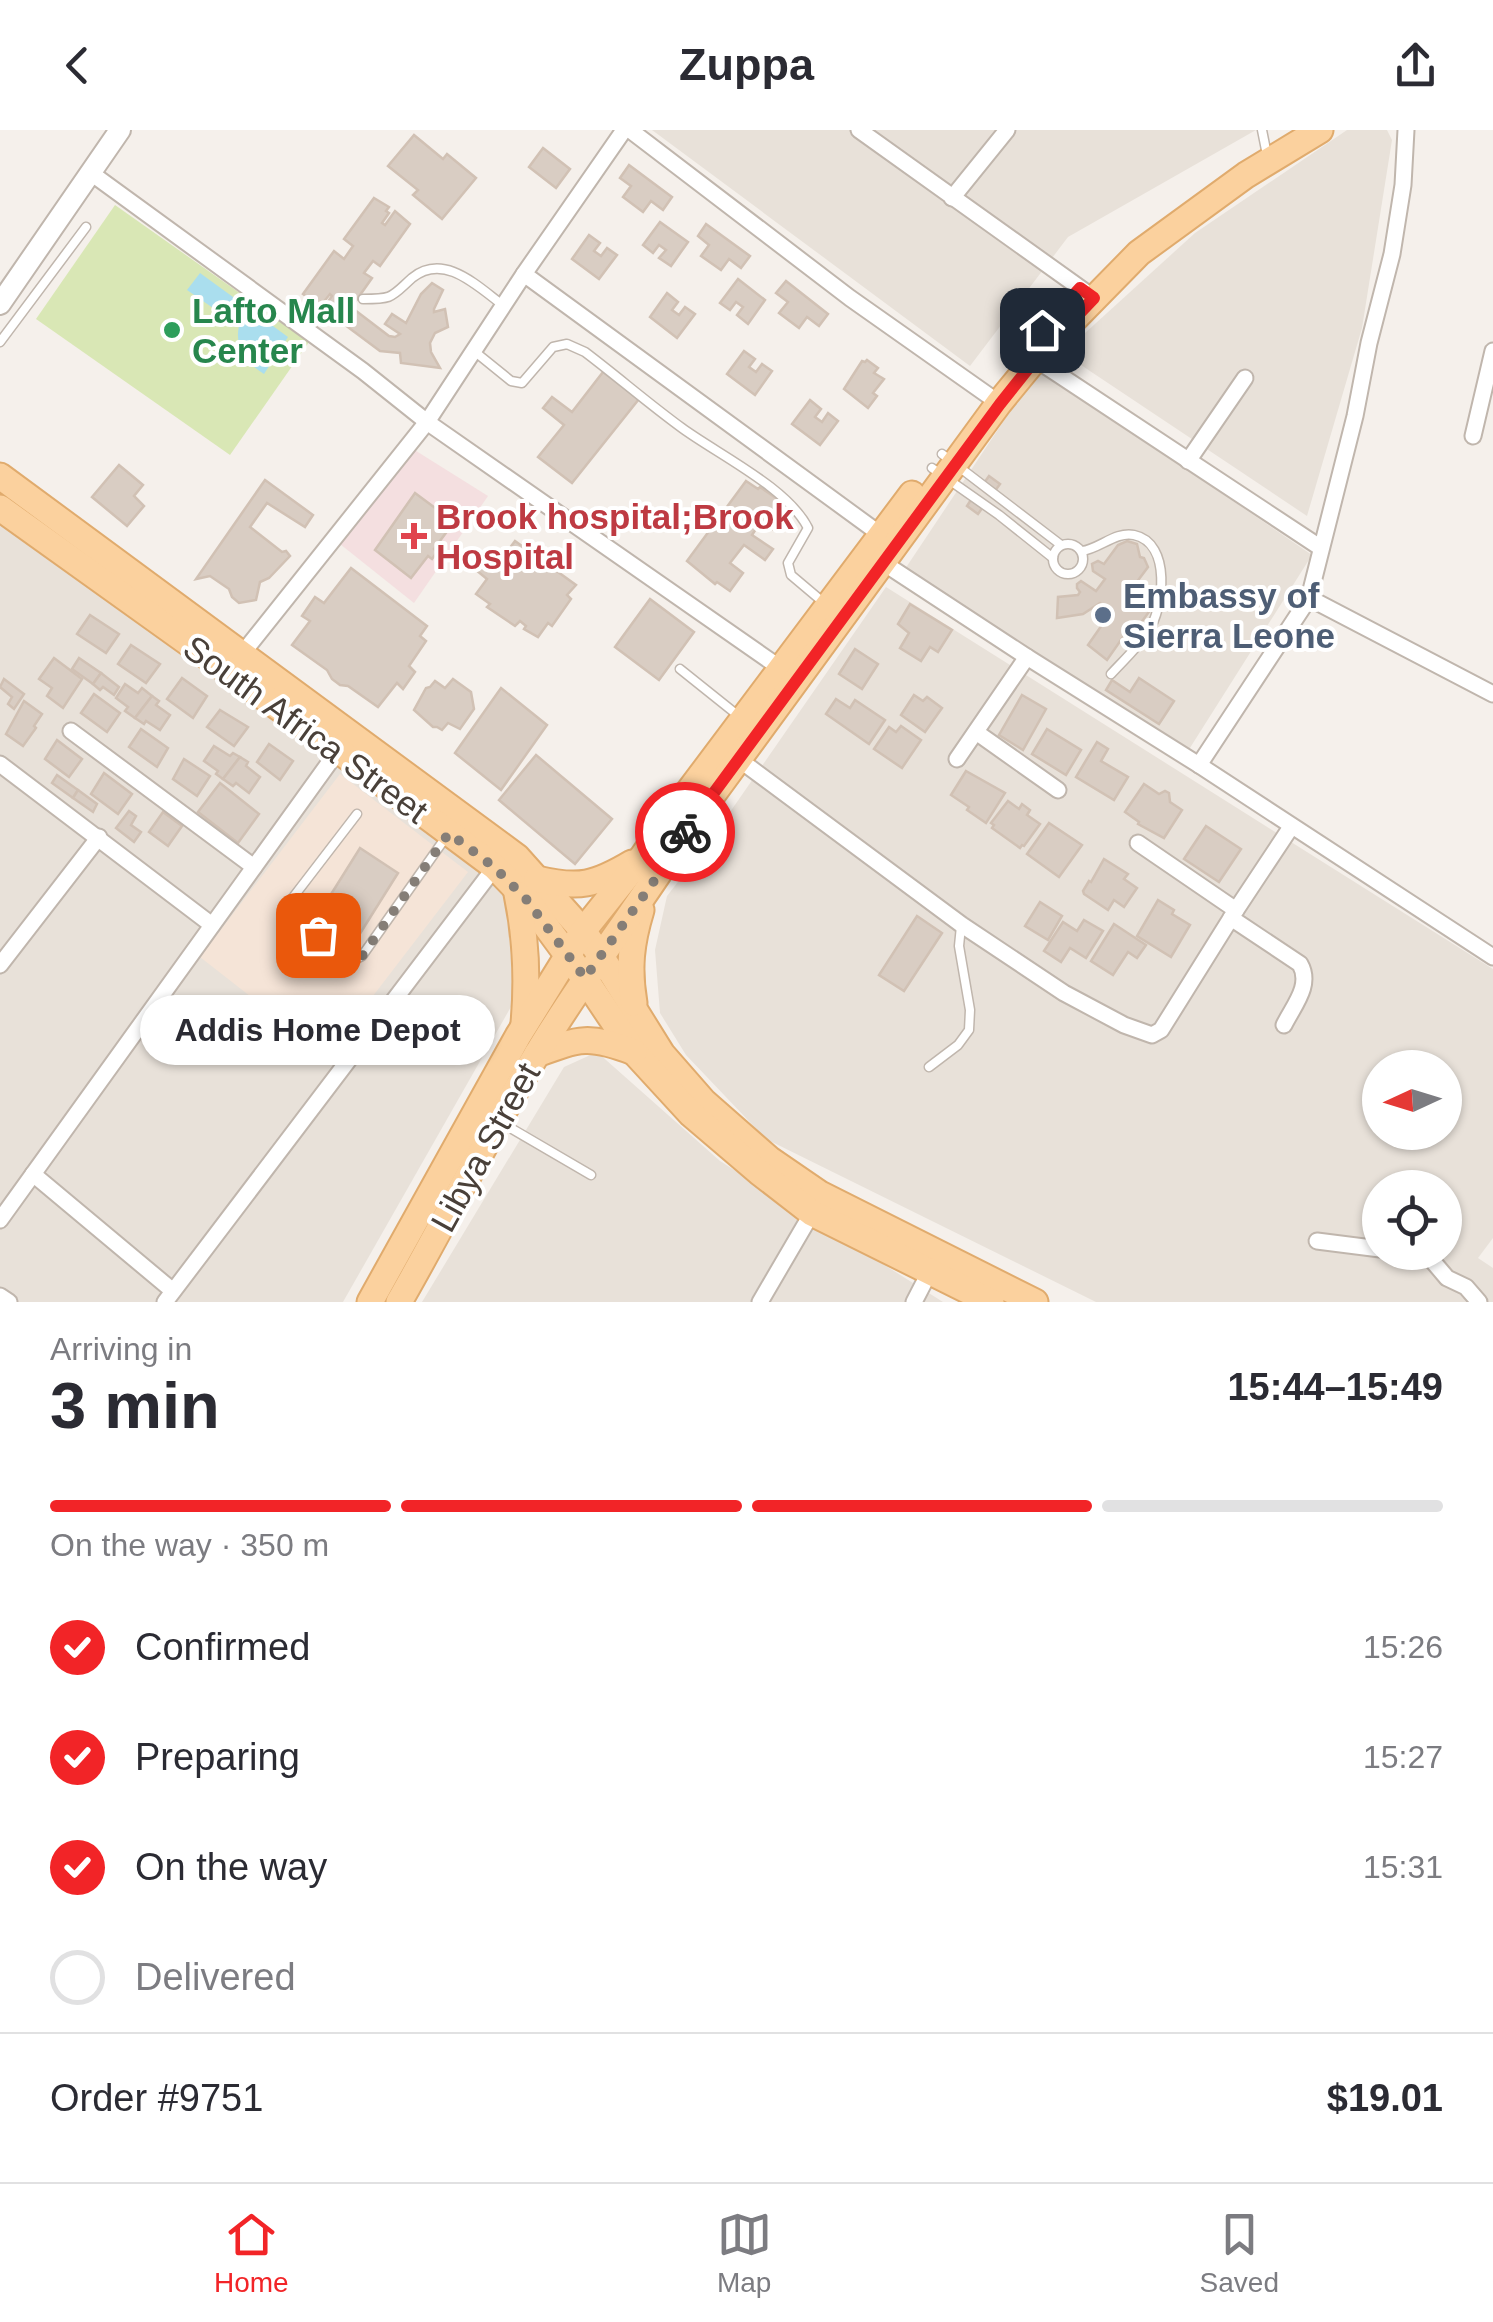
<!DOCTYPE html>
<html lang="en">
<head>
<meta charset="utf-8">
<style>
	body { margin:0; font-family:Helvetica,sans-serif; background:#f7f7f7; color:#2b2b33; height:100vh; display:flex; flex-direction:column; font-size:38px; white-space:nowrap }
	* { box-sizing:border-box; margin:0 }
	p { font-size:32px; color:#7c7c81 }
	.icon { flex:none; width:55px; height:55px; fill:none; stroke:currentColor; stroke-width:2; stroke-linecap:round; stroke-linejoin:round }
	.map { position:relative; height:1172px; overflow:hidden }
	.sheet { display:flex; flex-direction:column; background:#fff; flex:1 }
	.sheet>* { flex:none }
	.needle { width:65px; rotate:266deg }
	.controls { position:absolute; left:1362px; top:920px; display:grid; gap:20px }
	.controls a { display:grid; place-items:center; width:100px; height:100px; border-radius:50%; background:#fff; box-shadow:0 2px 8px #0004; font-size:50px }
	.pin { position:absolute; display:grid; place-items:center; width:85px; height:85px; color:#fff; margin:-42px; border-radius:20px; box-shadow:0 5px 15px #0006 }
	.courier { position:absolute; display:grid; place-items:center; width:100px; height:100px; margin:-50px; border:8px solid #f22427; border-radius:50%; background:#fff; color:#222; box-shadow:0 2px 12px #0007 }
	.bubble { position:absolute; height:70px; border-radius:35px; background:#fff; box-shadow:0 2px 8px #0004; font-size:32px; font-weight:700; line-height:70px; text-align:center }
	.overview em { font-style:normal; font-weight:700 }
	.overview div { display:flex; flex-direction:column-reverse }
	.overview { display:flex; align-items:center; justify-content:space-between; height:170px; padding:0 50px }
	h1 { font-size:65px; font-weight:700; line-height:75px }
	.bar { display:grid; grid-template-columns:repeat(4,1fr); gap:15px 10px; align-content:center; height:120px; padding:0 50px }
	.bar i { height:12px; border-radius:8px; background:#e1e1e2 }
	.bar .active { background:#f22427 }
	.bar p { grid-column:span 4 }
	.line { display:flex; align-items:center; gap:25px; padding:0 50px; border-top:2px solid #e1e1e2 }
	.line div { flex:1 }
	ol { padding:0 50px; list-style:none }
	li { display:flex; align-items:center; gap:30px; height:110px }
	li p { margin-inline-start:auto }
	li .icon { padding:10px; border-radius:50%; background:#f22427; color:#fff; stroke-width:4 }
	li:last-child { color:#7c7c81 }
	li i { width:55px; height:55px; border:5px solid #e1e1e2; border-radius:50% }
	header { display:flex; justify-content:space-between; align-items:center; height:130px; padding:0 50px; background:#fff; font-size:45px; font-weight:700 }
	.tab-bar { display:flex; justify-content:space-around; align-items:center; height:140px; border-top:2px solid #e1e1e2; background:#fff; font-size:28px; color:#7c7c81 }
	.tab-bar a { display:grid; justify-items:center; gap:5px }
	.tab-bar .active { color:#f22427 }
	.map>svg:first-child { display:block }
</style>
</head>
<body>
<header><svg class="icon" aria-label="back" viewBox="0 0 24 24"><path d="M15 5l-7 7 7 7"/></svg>Zuppa<svg class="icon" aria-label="share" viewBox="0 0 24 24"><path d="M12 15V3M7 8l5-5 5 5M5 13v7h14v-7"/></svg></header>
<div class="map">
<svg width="1493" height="1172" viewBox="0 0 1493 1172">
	<rect width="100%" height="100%" fill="#f5f0eb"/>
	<!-- residential -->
	<g fill="#e8e1d9" fill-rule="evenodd">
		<polygon points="652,0 1256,0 1068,107 970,236"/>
		<polygon points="1347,0 1387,0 1392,10 1362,198 1307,386 1063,223 1195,103"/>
		<polygon points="1039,238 1312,425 1188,621 905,439"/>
		<polygon points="0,392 354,641 498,755 519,791 516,868 343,1172 0,1172"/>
		<path d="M886,457L1493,839V1108L1478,1128L1493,1138V1172H1096L766,1009L686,925L660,883L655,820L667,766L712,708ZM1380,938H1445V1002H1380ZM1380,1058H1445V1122H1380Z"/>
		<polygon points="597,922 720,1031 943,1172 422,1172 564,937"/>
	</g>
	<!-- commercial -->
	<polygon fill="#f5e4d7" points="340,644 468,742 327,926 200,827"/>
	<!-- medical -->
	<polygon fill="#f4dfe0" points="413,319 488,366 414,473 340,414"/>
	<!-- green -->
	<polygon fill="#d9e7b5" points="115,75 309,212 230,325 36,189"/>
	<!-- water -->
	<path fill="#aadeee" d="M200,143L288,207L264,244C247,234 234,216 239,196L187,160Z"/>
	<!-- building -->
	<g fill="#d9cdc3" stroke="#d1c1b4" stroke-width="2.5">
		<polygon points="414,5 443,29 447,24 476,48 442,89 413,65 418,60 388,36"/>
		<polygon points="543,18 570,39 556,58 529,37"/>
		<polygon points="629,35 672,67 663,80 651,71 643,82 623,67 631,56 620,48"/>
		<polygon points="374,68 389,77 386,81 389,83 382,93 385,95 395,81 410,94 380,136 373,131 364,143 372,148 341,192 322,180 332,166 330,164 322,174 320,173 318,175 303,164 334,121 344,129 353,116 344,109"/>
		<polygon points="660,92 688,112 671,136 659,128 666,120 659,115 653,123 643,115"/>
		<polygon points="706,94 750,126 741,138 729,129 721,140 701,126 709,115 698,106"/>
		<polygon points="589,105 600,113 594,121 601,126 607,118 617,125 599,149 572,129"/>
		<polygon points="738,149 765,170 748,194 737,185 743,177 736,172 730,180 720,173"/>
		<polygon points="786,151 828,184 819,196 807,187 799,198 779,183 788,172 776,163"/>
		<polygon points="432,153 443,160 434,179 434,182 445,179 448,197 435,203 430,213 431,222 440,238 401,233 400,223 380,221 341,192 351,177 389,206 395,207 400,204 385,194 392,184 406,193 421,164"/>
		<polygon points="667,163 678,172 672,180 679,185 685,177 695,184 677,208 650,187"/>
		<polygon points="744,221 755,229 749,237 756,242 762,234 772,241 755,265 727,244"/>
		<polygon points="867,230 878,238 874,243 884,249 873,263 877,266 868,278 844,259 862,231 865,232"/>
		<polygon points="603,242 639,269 572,353 538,327 564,295 543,278 552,267 572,282"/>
		<polygon points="810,270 821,279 815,287 822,292 828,283 838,291 820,315 792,294"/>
		<polygon points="119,335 143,355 134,366 144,376 127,396 92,367"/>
		<polygon points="989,346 1000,354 995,361 984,353"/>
		<polygon points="265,350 313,385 305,397 267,373 250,397 282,422 286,421 290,426 269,448 260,452 256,470 239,473 232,467 229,459 210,446 196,449"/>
		<polygon points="746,351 758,359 760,357 779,370 777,373 789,382 775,401 762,391 765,386 759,382 751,394 756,399 752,405 773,419 765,430 744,415 730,433 743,443 730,461 717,452 715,454 687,431"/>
		<polygon points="415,363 454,392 434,419 437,422 432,429 428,426 411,448 375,420"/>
		<polygon points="972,368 983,377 978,384 967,376"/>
		<polygon points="515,411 576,455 567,465 571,469 552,496 548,493 538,507 524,499 526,496 520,491 515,496 487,477 490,474 476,464 487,449 476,440 488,421 500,431"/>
		<polygon points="1127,411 1137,414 1140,427 1144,428 1148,437 1133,457 1154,475 1135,501 1130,497 1107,530 1088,515 1111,482 1100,473 1083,484 1057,488 1058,467 1078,465 1080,462 1077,458 1077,454 1081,451 1096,461 1105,449 1093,441 1092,434 1098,431 1104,434 1118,415"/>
		<polygon points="351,438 427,496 420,506 426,511 409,536 415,542 403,559 397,553 378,577 348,556 340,555 332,549 327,540 292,515 310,491 302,486 315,467 324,473"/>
		<polygon points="650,469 694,502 659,550 615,517"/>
		<polygon points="910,474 952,500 938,522 930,517 921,531 900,518 909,503 898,494"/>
		<polygon points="90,485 119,504 106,523 77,504"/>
		<polygon points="131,515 160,534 146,553 118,534"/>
		<polygon points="855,519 878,534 862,559 839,544"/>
		<polygon points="54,528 82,549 63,578 47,566 52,558 39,549"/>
		<polygon points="79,528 101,543 93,554 72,539"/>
		<polygon points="101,543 119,557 114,565 103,557 100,560 93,554"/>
		<polygon points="182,548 207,566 193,588 167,569"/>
		<polygon points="1139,548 1174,571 1159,594 1106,560 1112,550 1130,562"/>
		<polygon points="4,549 24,564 14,579 8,574 12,567 0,557"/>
		<polygon points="453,549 471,562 474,579 460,599 448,593 442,600 437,597 433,597 414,580 426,558 430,557 435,551 445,558"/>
		<polygon points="125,554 138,563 142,558 152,566 135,588 125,581 128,577 116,568"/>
		<polygon points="501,558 547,595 501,660 455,623"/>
		<polygon points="94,564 120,583 107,602 81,583"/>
		<polygon points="914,565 923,571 927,567 942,578 925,602 901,585"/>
		<polygon points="1022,565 1046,579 1023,620 999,605"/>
		<polygon points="152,566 159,571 156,575 170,585 160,600 146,591 144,594 135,588"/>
		<polygon points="836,569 850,578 855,570 885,590 869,614 826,584"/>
		<polygon points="24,571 42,584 34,596 36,598 23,616 6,604"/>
		<polygon points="220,580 248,597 234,616 207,597"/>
		<polygon points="901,596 921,610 902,638 874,619 889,597 896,602"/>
		<polygon points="141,599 168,618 157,637 129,617"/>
		<polygon points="1047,599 1081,620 1066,645 1032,624"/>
		<polygon points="57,610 82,629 69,647 45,629"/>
		<polygon points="1097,612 1108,619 1101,631 1128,647 1114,670 1076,647"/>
		<polygon points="269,614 293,631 280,650 257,632"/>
		<polygon points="214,616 230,626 233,623 240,627 223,649 216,644 218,641 204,631"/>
		<polygon points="536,625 612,689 575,734 499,670"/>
		<polygon points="240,627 248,632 246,636 260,647 249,663 236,653 233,656 223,649"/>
		<polygon points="184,629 210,646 197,666 173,649"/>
		<polygon points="966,641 1005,663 986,693 967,680 969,677 951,665"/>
		<polygon points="104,643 132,664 118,684 91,664"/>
		<polygon points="57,645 78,660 73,668 52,653"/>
		<polygon points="220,653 259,684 238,713 198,682"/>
		<polygon points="1144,654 1159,664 1165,661 1169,663 1170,672 1182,680 1164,708 1138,694 1139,692 1125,682"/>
		<polygon points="78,660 97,674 93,682 73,668"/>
		<polygon points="1008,671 1019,679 1022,674 1030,680 1027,685 1040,694 1024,716 1022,715 1020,718 992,698 994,695 991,693"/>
		<polygon points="129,681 136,686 131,695 141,702 134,712 116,698"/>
		<polygon points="163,682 182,696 168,716 149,702"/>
		<polygon points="1049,693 1082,715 1059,747 1027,724"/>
		<polygon points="1206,696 1241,719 1219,752 1184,729"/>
		<polygon points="360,718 398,743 356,810 318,785"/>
		<polygon points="1104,729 1128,744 1124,749 1137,758 1124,777 1114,770 1108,780 1084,764 1083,761 1089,751 1091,752"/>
		<polygon points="1158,770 1174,780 1172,784 1190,795 1171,827 1137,806"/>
		<polygon points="1040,772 1062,786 1048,810 1025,796"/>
		<polygon points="917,786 942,803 904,861 879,845"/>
		<polygon points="1084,790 1103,801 1086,828 1070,818 1061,832 1044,821 1063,792 1077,801"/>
		<polygon points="1114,794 1146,815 1137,828 1128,822 1113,845 1091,831"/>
	</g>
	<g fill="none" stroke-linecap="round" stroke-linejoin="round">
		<!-- service casing -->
		<g stroke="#c0b6ad" stroke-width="11">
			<g id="service">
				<polyline points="1262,0 1267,25"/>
				<path d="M363,169C394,169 391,167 412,148C444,122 477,156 504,176"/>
				<polyline points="0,212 86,97"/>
				<path d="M474,221L511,251L522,253L553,217L567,214L585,222C618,247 649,274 682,298C719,325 788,358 808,398L788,433L791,445L823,472"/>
				<polyline points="942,324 1061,415"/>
				<polyline points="932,338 999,385 1053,428"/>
				<circle cx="1068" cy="429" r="15"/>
				<path d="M1082,421C1099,419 1116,401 1134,405C1172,413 1164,478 1148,502C1138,517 1124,530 1111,544"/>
				<polyline points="680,539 740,587"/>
				<polyline points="357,684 291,770 291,782 345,829 354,830 362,826 446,707"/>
				<polyline points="929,937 958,915 969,900 970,880 959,816 961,796"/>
				<polyline points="502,993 591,1045"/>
			</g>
		</g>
		<!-- minor casing -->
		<g stroke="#c0b6ad" stroke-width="19">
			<g id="minor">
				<polyline points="630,0 850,168 999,273"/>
				<polyline points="859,0 1094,168"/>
				<polyline points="91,43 363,241 427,292 786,542"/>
				<polyline points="952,68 1007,0"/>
				<polyline points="524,144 884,407"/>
				<polyline points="1023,221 1321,418"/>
				<polyline points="1473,306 1493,221"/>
				<polyline points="1188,331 1245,248"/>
				<polyline points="879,430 1027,527 1199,635 1493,827"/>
				<polyline points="1309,468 1493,564"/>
				<polyline points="242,524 427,292 524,144 624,0"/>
				<polyline points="71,601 254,737"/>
				<polyline points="976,602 1058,660"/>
				<polyline points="733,625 962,795 1064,863 1124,895 1152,905 1161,900 1236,780 1291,697"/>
				<polyline points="957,629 1027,527"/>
				<polyline points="0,634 212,795"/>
				<polyline points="1199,635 1309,468 1355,286 1369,213 1392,124 1403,55 1406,0"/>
				<polyline points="1138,713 1236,780"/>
				<path d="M1231,788L1300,834C1312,855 1294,875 1284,895"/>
				<polyline points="0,835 99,707"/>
				<polyline points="33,1044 173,1161"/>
				<polyline points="0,1090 342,615"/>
				<polyline points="1317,1111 1380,1119"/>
				<polyline points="1425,1122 1447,1148 1466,1157 1479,1172"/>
				<polyline points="0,1166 9,1172"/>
				<polyline points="165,1172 495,737"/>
				<polyline points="760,1172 812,1083"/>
				<polyline points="914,1172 930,1141"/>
			</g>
		</g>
		<!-- tertiary casing -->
		<g stroke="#c0b6ad" stroke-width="24">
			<polyline id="tertiary" points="0,174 120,0"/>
		</g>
		<!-- primary casing -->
		<g stroke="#e0ab6d" stroke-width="29">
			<g id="primary">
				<polyline points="0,346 517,727 583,801 601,826 662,924 704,972 769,1029 820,1064 1035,1172"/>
				<polyline points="0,378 338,620 495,737 526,769 585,849 634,922 691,984 759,1042 812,1083 991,1172"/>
				<path d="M537,749C579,759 595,755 632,733"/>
				<path d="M517,764C526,807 528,848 524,893"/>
				<path d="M634,873C628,838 631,813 641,780"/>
				<path d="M537,924C580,908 589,905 634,922"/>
				<polyline points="370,1172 518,906 583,801 643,726 668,689 912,364"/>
				<path d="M399,1172C446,1090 488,1005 537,924C583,847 639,777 686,701L999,273L1035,229L1139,123L1246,45L1320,0"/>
			</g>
		</g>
		<!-- service -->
		<use href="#service" stroke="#fff" stroke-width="8"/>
		<!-- minor -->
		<use href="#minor" stroke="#fff" stroke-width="15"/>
		<!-- tertiary -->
		<use href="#tertiary" stroke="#fff" stroke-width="20"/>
		<!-- primary -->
		<use href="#primary" stroke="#fbd19e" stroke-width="25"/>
	</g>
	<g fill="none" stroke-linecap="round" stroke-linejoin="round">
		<!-- done -->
		<path stroke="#857e77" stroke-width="10" stroke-dasharray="0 18" d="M318,805C331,817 344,836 362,826L449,703L494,737L526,769L585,848L659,744L685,702"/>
		<!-- route -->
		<polyline stroke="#f22427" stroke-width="12" points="685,702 1000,274 1035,230 1094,168 1080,158 1042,200"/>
	</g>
	<!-- markers -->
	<circle fill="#2e9e5b" stroke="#fff" stroke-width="4" cx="172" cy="200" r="10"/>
	<path fill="#e0444e" stroke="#fff" stroke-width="4" d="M409 391h10v10h10v10h-10v10h-10v-10h-10v-10h10z"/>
	<circle fill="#5c6f8a" stroke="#fff" stroke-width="4" cx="1103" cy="485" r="10"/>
	<g text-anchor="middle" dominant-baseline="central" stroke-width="8" stroke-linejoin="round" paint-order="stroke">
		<!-- leisure labels -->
		<g font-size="35" font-weight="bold" fill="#27864d" stroke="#fff" text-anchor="start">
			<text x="192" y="180">Lafto Mall<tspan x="192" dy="40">Center</tspan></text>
		</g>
		<!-- health labels -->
		<g font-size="35" font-weight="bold" fill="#be3a42" stroke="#fff" text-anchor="start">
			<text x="436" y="386">Brook hospital;Brook<tspan x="436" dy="40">Hospital</tspan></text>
		</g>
		<!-- service labels -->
		<g font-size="35" font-weight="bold" fill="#4e5e75" stroke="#fff" text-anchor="start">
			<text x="1123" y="465">Embassy of<tspan x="1123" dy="40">Sierra Leone</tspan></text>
		</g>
		<!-- street labels -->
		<g font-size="35" fill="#494039" stroke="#fff">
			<text transform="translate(306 599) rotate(36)">South Africa Street</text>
			<text transform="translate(485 1017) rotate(-61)">Libya Street</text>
		</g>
	</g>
</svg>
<div class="controls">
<a><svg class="needle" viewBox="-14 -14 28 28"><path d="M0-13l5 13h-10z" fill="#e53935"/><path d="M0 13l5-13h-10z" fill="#7c7c81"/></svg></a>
<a><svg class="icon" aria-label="locate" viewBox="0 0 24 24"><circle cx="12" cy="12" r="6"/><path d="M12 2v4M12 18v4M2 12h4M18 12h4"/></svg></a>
</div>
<div class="pin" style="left:318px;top:805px;background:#ea580c"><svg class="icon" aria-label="bag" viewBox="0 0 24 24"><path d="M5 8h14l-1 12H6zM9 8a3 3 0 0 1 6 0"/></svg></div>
<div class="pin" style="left:1042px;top:200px;background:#1f2937"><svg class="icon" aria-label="home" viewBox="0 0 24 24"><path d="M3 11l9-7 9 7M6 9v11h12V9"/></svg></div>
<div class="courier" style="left:685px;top:702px"><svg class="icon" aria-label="bike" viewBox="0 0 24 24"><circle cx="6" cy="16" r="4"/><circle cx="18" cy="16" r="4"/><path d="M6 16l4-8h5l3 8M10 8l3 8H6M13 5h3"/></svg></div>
<div class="bubble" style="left:140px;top:865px;width:355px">Addis Home Depot</div>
</div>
<section class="sheet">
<div class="overview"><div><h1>3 min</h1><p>Arriving in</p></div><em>15:44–15:49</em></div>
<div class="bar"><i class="active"></i><i class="active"></i><i class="active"></i><i></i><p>On the way · 350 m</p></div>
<ol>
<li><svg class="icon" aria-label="check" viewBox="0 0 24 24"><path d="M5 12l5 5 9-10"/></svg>Confirmed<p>15:26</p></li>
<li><svg class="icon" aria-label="check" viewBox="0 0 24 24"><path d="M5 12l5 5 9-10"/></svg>Preparing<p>15:27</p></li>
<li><svg class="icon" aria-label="check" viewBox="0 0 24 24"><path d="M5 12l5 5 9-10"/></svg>On the way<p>15:31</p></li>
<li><i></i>Delivered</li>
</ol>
<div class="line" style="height:130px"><div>Order #9751</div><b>$19.01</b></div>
</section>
<nav class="tab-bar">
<a class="active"><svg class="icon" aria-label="home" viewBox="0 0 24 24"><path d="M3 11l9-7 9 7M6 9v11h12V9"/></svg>Home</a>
<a><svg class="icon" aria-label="map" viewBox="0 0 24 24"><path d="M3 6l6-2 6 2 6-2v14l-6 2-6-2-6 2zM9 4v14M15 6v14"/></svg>Map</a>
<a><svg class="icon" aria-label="saved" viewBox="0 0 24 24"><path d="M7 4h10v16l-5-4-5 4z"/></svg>Saved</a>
</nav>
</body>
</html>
